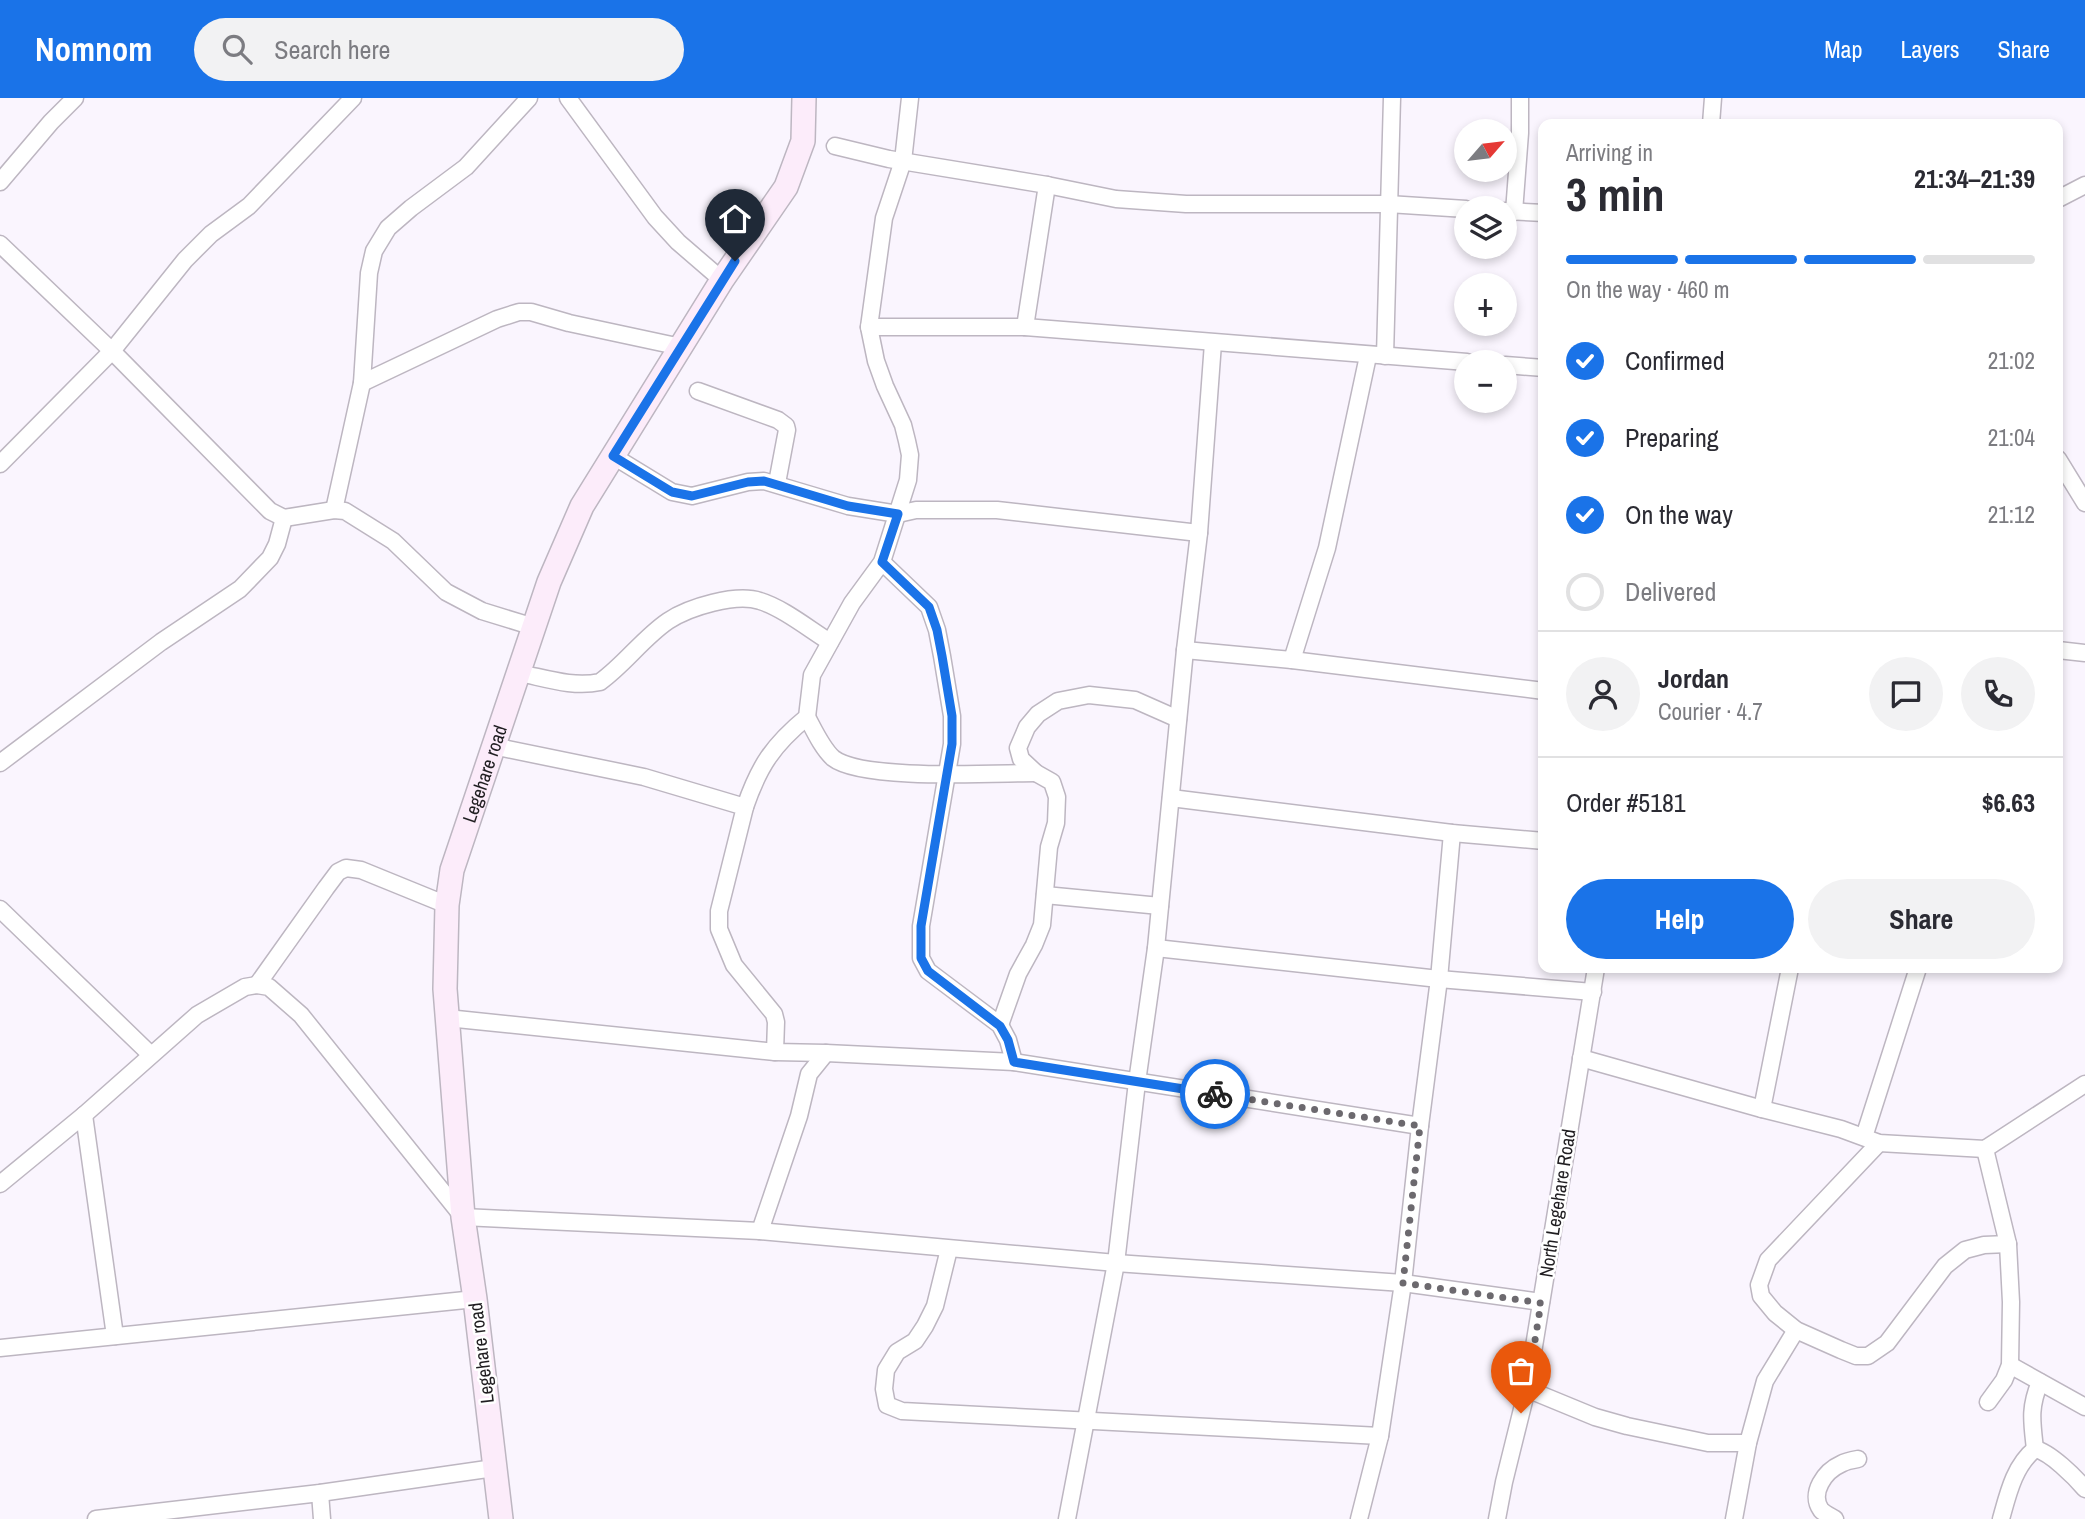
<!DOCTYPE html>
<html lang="en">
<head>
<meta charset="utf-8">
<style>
	body { margin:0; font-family:"Archivo Narrow",sans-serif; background:#f2f2f3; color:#2b2b33; height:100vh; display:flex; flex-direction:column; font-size:26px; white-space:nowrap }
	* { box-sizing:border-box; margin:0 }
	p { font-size:23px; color:#7c7c81 }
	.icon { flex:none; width:38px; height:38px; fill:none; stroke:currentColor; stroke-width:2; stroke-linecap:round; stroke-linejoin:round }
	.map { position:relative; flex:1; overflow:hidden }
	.side { position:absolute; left:1538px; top:21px; width:525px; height:854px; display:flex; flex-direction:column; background:#fff; border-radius:14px; box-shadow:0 4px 10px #0003 }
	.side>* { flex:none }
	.needle { width:46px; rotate:62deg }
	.buttons { position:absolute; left:1454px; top:21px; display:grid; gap:14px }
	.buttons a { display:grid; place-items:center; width:63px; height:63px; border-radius:50%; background:#fff; box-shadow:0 4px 10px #0003; font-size:35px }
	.pin { position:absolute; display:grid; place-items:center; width:60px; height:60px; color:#fff; margin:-72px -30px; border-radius:50% 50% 50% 0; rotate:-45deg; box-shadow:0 0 7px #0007 }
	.pin .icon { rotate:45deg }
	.courier { position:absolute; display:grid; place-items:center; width:70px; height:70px; margin:-35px; border:5px solid #1a73e8; border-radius:50%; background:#fff; color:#222; box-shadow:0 2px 9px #0007 }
	.summary em { font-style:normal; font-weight:700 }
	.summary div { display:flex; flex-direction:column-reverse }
	.summary { display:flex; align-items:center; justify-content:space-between; height:119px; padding:0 28px }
	h1 { font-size:46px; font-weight:700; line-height:52px }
	.bar { display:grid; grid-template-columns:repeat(4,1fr); gap:10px 7px; align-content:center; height:84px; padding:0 28px }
	.bar i { height:9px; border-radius:5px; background:#e1e1e2 }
	.bar .selected { background:#1a73e8 }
	.bar p { grid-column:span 4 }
	.line { display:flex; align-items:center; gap:18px; padding:0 28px; border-top:2px solid #e1e1e2 }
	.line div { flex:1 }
	.round { display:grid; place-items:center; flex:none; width:74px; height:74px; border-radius:37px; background:#f2f2f3 }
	ol { padding:0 28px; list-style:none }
	li { display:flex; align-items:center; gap:21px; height:77px }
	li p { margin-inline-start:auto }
	li .icon { padding:7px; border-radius:50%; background:#1a73e8; color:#fff; stroke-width:4 }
	li:last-child { color:#7c7c81 }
	li i { width:38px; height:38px; border:4px solid #e1e1e2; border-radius:50% }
	.cta { display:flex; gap:14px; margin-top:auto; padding:14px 28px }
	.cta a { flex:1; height:80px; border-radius:42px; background:#1a73e8; color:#fff; font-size:28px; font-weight:700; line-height:80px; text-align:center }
	.cta a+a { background:#f2f2f3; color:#2b2b33 }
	header { display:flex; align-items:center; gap:42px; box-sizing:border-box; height:98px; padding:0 35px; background:#1a73e8; color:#fff }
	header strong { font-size:33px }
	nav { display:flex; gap:38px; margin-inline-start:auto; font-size:24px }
	.search { width:490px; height:63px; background:#f2f2f3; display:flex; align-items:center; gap:18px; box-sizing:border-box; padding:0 24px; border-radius:38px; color:#7c7c81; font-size:26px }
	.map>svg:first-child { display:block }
</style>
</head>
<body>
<header>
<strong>Nomnom</strong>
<div class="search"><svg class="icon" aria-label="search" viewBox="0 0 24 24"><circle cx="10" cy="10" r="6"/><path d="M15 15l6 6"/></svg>Search here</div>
<nav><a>Map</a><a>Layers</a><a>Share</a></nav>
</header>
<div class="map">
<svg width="2085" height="1421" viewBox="0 0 2085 1421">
	<rect width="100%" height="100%" fill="#faf5fe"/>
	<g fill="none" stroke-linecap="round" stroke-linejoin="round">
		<!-- street casing -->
		<g stroke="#bdb6c1" stroke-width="19">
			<g id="street">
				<polyline points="568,0 655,119 678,144 722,182"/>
				<polyline points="1711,26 1713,0"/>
				<polyline points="835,48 889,61 1047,87 1116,101 1186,106 1388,106 1466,111"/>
				<polyline points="0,84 51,24 75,0"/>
				<polyline points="2058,101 2085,87"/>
				<polyline points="1505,113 1544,115"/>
				<polyline points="1514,114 1520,35 1520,0"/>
				<polyline points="0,146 112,253 270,413 284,420 334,412 345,413 393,443 446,494 482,513 534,529"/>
				<polyline points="869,229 1025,229 1467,264"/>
				<polyline points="1025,229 1047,87"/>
				<polyline points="1385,258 1392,0"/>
				<polyline points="1505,267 1544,270"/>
				<polyline points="362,285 497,221 519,214 531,214 569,225 681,249"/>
				<polyline points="698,293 778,322 786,328 787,332 777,385"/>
				<polyline points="613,358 672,394 692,398 748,384 764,383 848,408 898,416 916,412 997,412 1199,435"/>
				<polyline points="2058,361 2085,405"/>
				<polyline points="0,366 112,253 185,162 211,136 249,108 353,0"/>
				<polyline points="334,412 362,285 369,175 374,153 388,130 411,110 466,69 529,0"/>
				<polyline points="882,464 929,509 937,532 942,558 952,618 952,646 921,828 921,860 928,873 1000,927 1008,942 1014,964"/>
				<polyline points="1185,552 1292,562 1544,593"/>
				<polyline points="2058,552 2085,555"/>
				<polyline points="1292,562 1327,450 1368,258"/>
				<path d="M519,575C545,580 573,590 600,584C625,566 643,540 668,523C689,509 736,495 760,503C783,510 809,531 830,544"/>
				<path d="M807,619C814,632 822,650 833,660C862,683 995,675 1036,675"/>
				<polyline points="493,648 644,679 745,709 719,813 719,831 734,867 774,916 776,924 775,954"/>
				<polyline points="0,665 161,544 240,491 270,460 277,446 284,420"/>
				<polyline points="1171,700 1452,735 1544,743"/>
				<path d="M745,709C759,668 773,647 807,619L812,577L852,505L882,464L908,382L910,357L907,343L903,327L885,288L876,263L869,229L884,120L903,63L910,0"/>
				<polyline points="1045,797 1160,808"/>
				<polyline points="0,811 151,957"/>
				<polyline points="1156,850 1439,881 1593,894"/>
				<polyline points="257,887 326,790 338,774 346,770 361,772 447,807"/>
				<polyline points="447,920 775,954 826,955 1014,964 1420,1028"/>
				<polyline points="1000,927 1018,876 1034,847 1042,827 1049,749 1056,725 1057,699 1052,684 1036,675 1021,661 1018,650 1027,629 1038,616 1058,603 1089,597 1135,602 1178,621"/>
				<polyline points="1581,960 1762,1011 1841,1031 1879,1045 1985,1051 2085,986"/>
				<polyline points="1762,1011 1790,870"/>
				<polyline points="84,1017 115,1238"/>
				<polyline points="1864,1039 1918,870"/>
				<polyline points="1879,1045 1768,1162 1759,1187 1761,1198 1775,1215 1796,1232 1841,1252 1856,1258 1868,1258 1887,1245 1945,1168 1965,1152 1984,1147 2008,1146"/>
				<polyline points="1985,1051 2008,1146 2011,1204 2010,1267 2004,1282 1988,1304"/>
				<polyline points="0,1086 84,1017 197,917 245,889 257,887 269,889 301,917 463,1119 760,1133 1116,1165 1403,1185 1541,1204"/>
				<polyline points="760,1133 799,1018 809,976 826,955"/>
				<polyline points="949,1151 935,1208 925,1228 915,1243 897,1254 886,1272 884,1291 887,1307 902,1313 1380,1338"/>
				<polyline points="0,1250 475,1201"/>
				<polyline points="2010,1267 2085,1309"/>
				<polyline points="1527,1291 1595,1319 1627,1328 1708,1345 1748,1345"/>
				<path d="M2035,1351C2032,1324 2029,1310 2040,1284"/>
				<path d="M2035,1351C2050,1354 2075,1379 2085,1391"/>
				<polyline points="320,1395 322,1421"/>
				<polyline points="96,1421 320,1395 494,1370"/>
				<polyline points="1067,1421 1116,1165 1137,984 1156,850 1185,552 1199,435 1213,245"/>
				<polyline points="1359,1421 1380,1338 1403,1185 1420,1028 1439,881 1452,735"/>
				<polyline points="1497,1421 1504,1384 1527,1291 1596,870"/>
				<polyline points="1734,1421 1748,1345 1765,1283 1796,1232"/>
				<path d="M1835,1421C1830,1418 1825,1416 1821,1412C1809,1395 1825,1373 1841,1366C1846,1363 1852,1362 1858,1361"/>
				<path d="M2001,1421C2008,1396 2014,1368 2035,1351"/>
			</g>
		</g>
		<!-- secondary casing -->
		<g stroke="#bdb6c1" stroke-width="26">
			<g id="secondary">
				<path id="s1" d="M501,1421L475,1201L463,1119L445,891L447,807L452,772L549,484L582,408L722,182L786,89L803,43L804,0"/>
			</g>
		</g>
		<!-- street -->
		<use href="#street" stroke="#fff" stroke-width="16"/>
		<!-- secondary -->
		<use href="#secondary" stroke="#fcecfa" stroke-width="23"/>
	</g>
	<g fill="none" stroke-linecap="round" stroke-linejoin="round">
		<!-- done -->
		<polyline stroke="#6c696e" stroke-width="7" stroke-dasharray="0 12.6" points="1215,996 1420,1028 1403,1185 1541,1205 1527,1292 1521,1315"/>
		<!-- route -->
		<polyline stroke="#1a73e8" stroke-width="9" points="735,163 613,358 672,394 692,398 748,384 764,383 848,408 898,416 882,464 929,509 937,532 942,558 952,618 952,646 921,828 921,860 928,873 1000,928 1008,942 1014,964 1215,996"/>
	</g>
	<g text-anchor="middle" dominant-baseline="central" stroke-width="5" stroke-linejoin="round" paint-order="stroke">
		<!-- street labels -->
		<g font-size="19" fill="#201e21" stroke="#fff">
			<text stroke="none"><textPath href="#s1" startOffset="754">Legehare road</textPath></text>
			<text transform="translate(1557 1105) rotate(-81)">North Legehare Road</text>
			<text transform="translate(481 1255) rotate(-97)">Legehare road</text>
		</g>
	</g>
</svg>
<div class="buttons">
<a><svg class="needle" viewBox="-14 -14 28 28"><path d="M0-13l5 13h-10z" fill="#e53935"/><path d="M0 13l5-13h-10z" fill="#7c7c81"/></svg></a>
<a><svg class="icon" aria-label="layers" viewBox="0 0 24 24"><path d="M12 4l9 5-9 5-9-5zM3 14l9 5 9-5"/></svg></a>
<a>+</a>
<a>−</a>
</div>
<div class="pin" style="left:1521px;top:1315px;background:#ea580c"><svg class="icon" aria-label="bag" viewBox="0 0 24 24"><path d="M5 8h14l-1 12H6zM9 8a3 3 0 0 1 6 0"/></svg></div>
<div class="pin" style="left:735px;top:163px;background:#1f2937"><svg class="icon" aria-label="home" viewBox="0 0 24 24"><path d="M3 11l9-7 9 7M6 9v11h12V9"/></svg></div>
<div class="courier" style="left:1215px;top:996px"><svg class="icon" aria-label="bike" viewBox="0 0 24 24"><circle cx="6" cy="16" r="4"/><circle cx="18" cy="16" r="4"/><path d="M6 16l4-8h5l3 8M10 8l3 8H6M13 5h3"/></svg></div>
<section class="side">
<div class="summary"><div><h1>3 min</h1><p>Arriving in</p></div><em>21:34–21:39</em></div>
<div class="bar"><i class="selected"></i><i class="selected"></i><i class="selected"></i><i></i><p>On the way · 460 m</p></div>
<ol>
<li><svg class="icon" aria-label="check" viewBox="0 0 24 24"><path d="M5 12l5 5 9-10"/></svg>Confirmed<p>21:02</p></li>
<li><svg class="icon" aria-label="check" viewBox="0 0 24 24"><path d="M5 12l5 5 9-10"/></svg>Preparing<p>21:04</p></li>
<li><svg class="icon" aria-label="check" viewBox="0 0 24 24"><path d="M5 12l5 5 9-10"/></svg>On the way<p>21:12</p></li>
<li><i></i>Delivered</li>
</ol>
<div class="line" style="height:126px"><a class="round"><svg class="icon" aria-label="person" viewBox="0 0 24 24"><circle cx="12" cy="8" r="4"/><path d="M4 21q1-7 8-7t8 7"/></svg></a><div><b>Jordan</b><p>Courier · 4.7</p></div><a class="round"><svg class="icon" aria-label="chat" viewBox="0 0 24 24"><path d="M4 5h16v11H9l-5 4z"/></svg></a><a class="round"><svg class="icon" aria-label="phone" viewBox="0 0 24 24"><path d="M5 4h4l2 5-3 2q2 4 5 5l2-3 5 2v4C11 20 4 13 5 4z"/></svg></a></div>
<div class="line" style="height:91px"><div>Order #5181</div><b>$6.63</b></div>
<div class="cta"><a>Help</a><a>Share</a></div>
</section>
</div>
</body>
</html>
